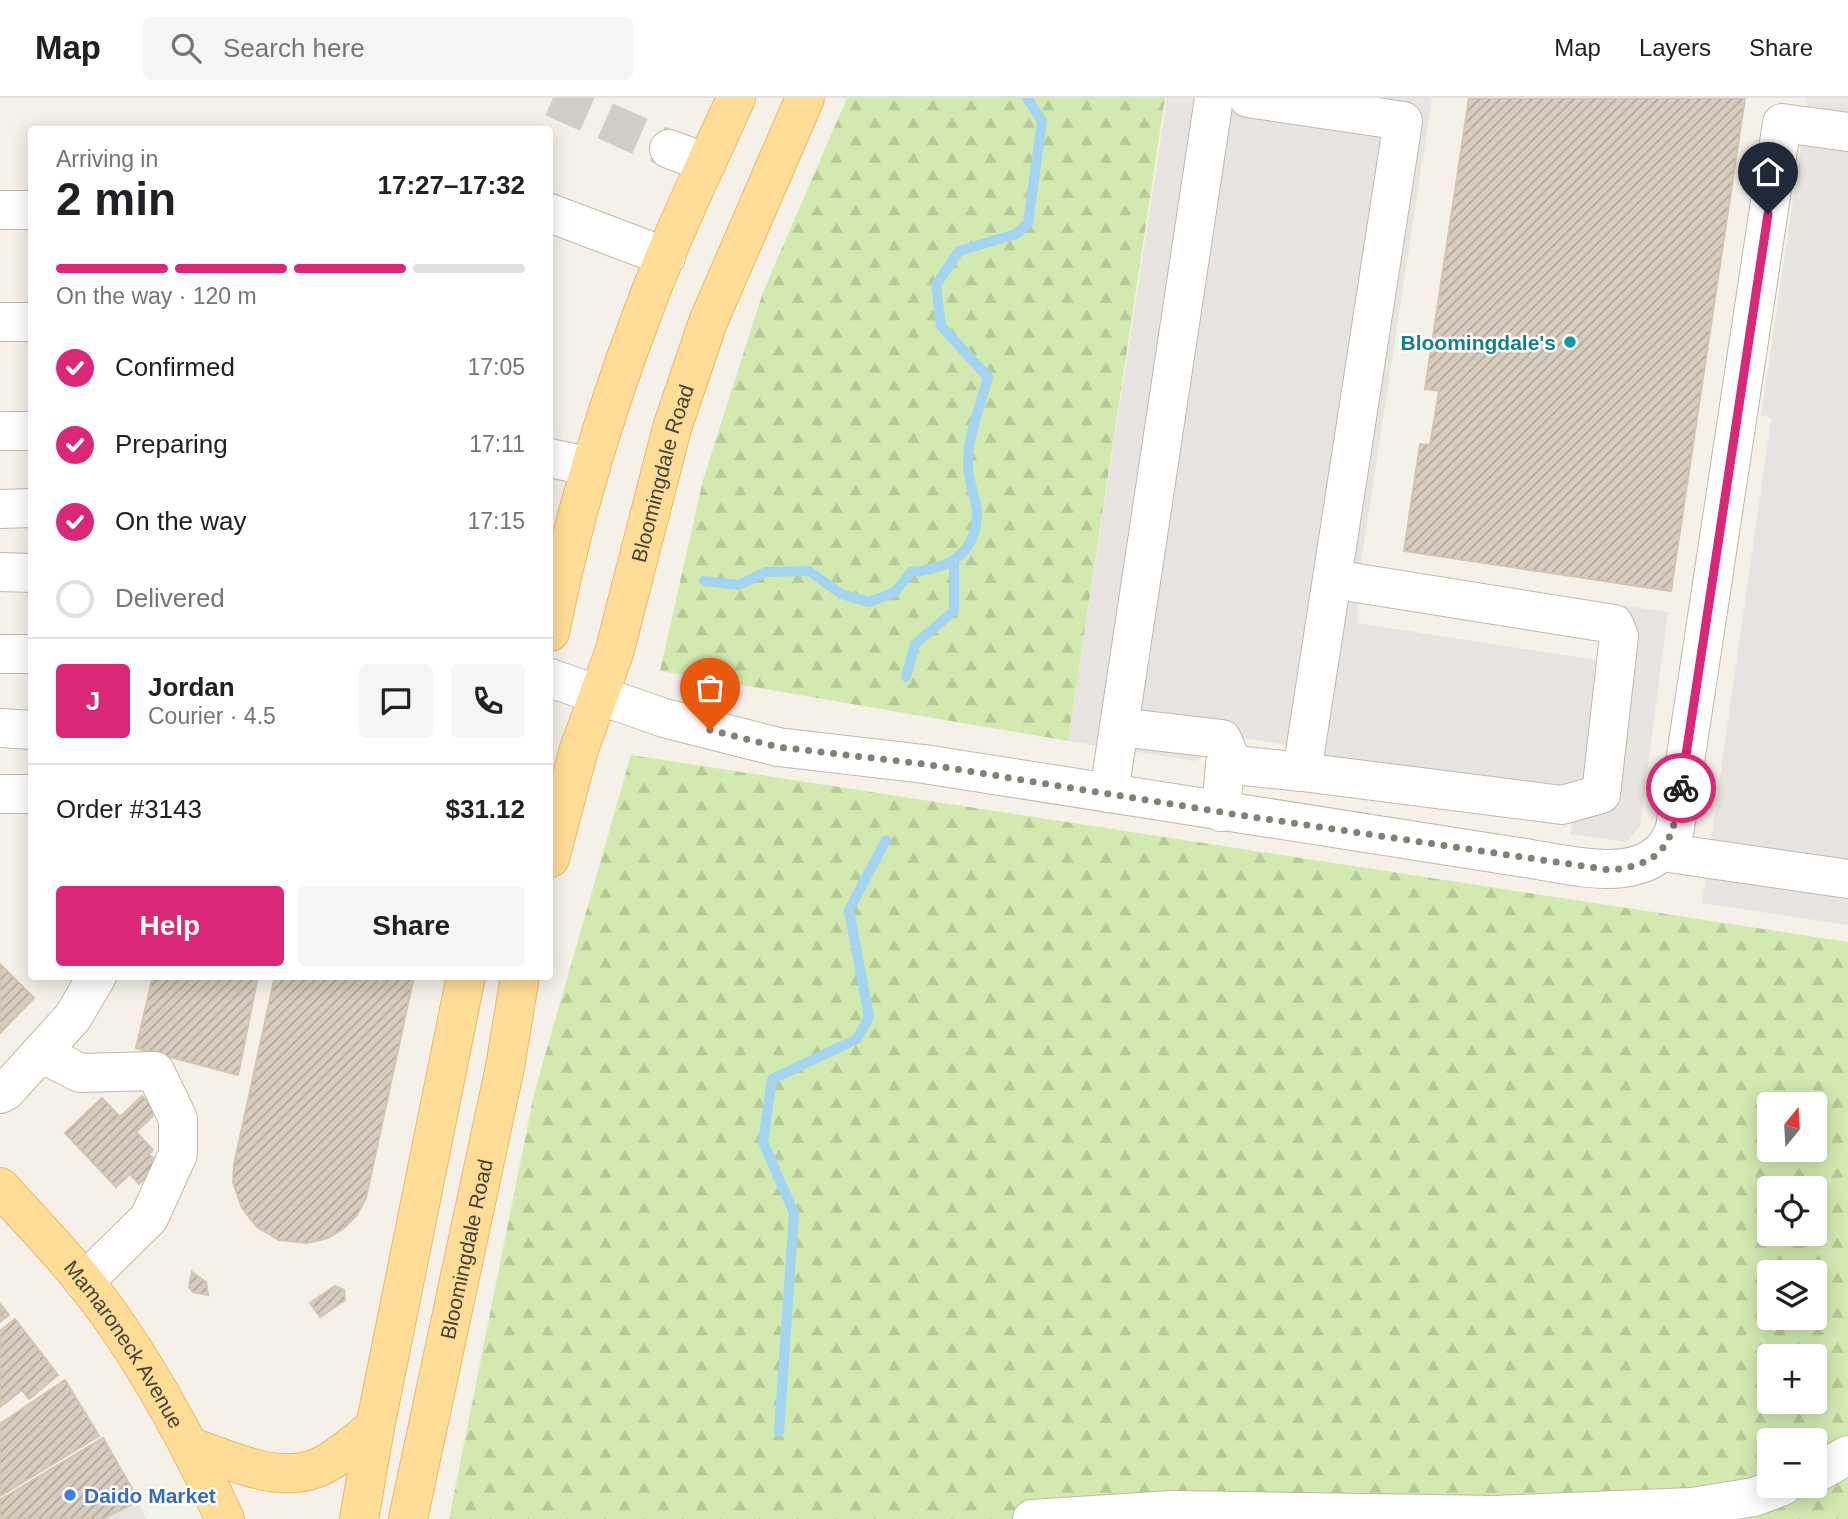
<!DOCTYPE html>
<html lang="en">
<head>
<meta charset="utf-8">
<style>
	body { margin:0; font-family:Arial,sans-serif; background:#f6f6f6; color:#202124; height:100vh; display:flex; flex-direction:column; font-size:26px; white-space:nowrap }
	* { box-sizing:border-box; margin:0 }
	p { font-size:23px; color:#757577 }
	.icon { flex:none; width:38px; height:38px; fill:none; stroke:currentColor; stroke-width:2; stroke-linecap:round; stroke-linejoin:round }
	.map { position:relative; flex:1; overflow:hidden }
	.panel { position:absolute; left:28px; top:28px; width:525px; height:854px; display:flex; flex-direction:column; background:#fff; border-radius:7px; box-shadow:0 4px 18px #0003 }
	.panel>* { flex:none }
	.needle { width:46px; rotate:18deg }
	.fabs { position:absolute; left:1757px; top:994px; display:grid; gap:14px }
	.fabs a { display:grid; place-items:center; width:70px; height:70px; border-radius:7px; background:#fff; box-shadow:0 4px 18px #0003; font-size:35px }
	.pin { position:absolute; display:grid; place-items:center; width:60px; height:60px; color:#fff; margin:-72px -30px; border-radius:50% 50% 50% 0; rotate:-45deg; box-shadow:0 0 7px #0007 }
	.pin .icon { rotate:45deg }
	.courier { position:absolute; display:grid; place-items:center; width:70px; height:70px; margin:-35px; border:5px solid #db2777; border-radius:50%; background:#fff; color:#222; box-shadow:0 2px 9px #0007 }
	.headline em { font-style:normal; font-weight:600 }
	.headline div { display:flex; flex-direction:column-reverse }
	.headline { display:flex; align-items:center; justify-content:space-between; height:119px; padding:0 28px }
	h1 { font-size:46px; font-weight:600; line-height:52px }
	.bar { display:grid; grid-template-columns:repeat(4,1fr); gap:10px 7px; align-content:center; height:84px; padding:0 28px }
	.bar i { height:9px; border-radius:5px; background:#e0e0e0 }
	.bar .on { background:#db2777 }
	.bar p { grid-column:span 4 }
	.line { display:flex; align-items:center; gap:18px; padding:0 28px; border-top:2px solid #e0e0e0 }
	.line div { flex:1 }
	.round { display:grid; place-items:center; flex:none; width:74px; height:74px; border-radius:7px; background:#f6f6f6 }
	ol { padding:0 28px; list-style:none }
	li { display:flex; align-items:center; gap:21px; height:77px }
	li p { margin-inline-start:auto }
	li .icon { padding:7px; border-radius:50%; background:#db2777; color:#fff; stroke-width:4 }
	li:last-child { color:#757577 }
	li i { width:38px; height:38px; border:4px solid #e0e0e0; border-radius:50% }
	.primary-button { display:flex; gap:14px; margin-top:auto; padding:14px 28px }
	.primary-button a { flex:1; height:80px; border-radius:7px; background:#db2777; color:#fff; font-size:28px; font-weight:600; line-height:80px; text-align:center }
	.primary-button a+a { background:#f6f6f6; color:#202124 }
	header { display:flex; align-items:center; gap:42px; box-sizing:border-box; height:98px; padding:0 35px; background:#fff; border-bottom:2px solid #e0e0e0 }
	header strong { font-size:33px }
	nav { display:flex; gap:38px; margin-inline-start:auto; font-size:24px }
	.search { width:490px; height:63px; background:#f6f6f6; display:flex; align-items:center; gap:18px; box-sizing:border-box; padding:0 24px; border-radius:7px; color:#757577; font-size:26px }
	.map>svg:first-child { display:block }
</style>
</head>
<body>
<header>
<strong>Map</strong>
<div class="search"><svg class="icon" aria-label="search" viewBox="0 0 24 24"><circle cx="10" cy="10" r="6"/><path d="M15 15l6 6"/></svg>Search here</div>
<nav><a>Map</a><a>Layers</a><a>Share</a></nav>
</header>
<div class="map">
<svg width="1848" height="1421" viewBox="0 0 1848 1421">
	<defs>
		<pattern id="forest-firs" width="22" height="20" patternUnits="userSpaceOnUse" patternTransform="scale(1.75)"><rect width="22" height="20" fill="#d2eab0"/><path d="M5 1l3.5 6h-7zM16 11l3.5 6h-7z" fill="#b6ca98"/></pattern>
		<pattern id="building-hatch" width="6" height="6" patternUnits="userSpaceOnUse" patternTransform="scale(1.75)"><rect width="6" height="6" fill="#d7ccbd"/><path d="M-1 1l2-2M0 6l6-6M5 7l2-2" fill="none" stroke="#b0a79a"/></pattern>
	</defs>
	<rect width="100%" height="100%" fill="#f5f1e9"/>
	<!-- forest -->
	<g fill="url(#forest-firs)" fill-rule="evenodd">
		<polygon points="847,0 1165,0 1068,643 660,573 703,382 763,194"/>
		<path d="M631,657L1848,844V1421H449L534,996ZM1769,1006H1815V1052H1769ZM1769,1090H1815V1136H1769ZM1769,1174H1815V1220H1769ZM1769,1258H1815V1304H1769ZM1769,1342H1815V1388H1769Z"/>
	</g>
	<!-- parking -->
	<g fill="#e6e3e0">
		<polygon points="1167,0 1432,0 1361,465 1357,525 1596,562 1603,557 1607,505 1668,514 1640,728 1627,744 1570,736 1577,698 1338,662 1285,647 1232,638 1230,643 1195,663 1068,643"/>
		<polygon points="1808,0 1848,0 1848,827 1702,805 1771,322 1766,317 1761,318"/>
		<polygon points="138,1403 146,1421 99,1421"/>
	</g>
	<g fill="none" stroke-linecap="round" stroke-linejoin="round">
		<!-- stream -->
		<g stroke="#a3d5f3" stroke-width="10">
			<path d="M704,483L739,487L766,474L809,473L841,496L869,504L895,494L911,474C947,471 975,458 977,417C977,401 967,382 968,364C968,337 981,306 988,279L941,228L936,187L959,153L1016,136L1028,125L1042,23L1027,0"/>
			<polyline points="906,579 915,546 954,513 954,464"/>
			<polyline points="779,1334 794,1115 763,1044 772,981 857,941 869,919 849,812 886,742"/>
		</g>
	</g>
	<!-- building -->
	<g fill="url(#building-hatch)" stroke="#d2c4b0" stroke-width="2">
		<polygon points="1469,0 1745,0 1671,493 1404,453 1420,346 1430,347 1439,293 1425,291"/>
		<polygon points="0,866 34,900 0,935"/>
		<polygon points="153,878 258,878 238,977 136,950"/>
		<polygon points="275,878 414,878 366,1100 357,1117 344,1130 328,1140 307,1145 279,1142 257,1129 242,1110 233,1084 234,1067"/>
		<polygon points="142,998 157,1014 136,1034 153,1052 149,1056 159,1067 139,1086 130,1076 116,1089 65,1035 102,1000 120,1019"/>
		<polygon points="192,1174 206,1184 208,1197 193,1194 189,1189"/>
		<polygon points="335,1188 344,1192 345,1202 320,1219 310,1205"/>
		<polygon points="0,1206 9,1217 0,1224"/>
		<polygon points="15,1221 58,1277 29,1301 22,1292 0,1309 0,1233"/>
		<polygon points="65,1282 99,1338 0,1398 0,1326"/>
		<polygon points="103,1340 139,1403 102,1421 0,1421 0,1402"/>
	</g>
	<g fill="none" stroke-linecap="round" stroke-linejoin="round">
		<!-- minor-tunnel -->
		<polyline stroke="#d3cec5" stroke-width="38" stroke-dasharray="38 19" stroke-linecap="butt" points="553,0 669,51"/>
		<!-- minor casing -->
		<g stroke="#c1b8ab" stroke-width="40">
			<g id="minor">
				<polyline points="669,51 707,65"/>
				<polyline points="0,112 32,112"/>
				<polyline points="550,115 666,159"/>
				<polyline points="0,224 32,224"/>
				<polyline points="0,333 32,333"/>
				<polyline points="550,360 591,369"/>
				<polyline points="0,411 32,410"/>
				<polyline points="0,474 32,475"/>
				<polyline points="0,556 32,556"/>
				<path d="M550,580L664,620L778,649L924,666L1525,760C1573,767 1655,792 1675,730L1782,25L1848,34"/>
				<polyline points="1119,629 1222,641 1233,667"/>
				<polyline points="0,630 32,632"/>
				<polyline points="1302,674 1562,707 1601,696 1619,538 1614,526 1332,481"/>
				<polyline points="1109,695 1214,0"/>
				<polyline points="0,696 32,696"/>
				<polyline points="1221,714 1225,666 1302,674 1403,23 1248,0"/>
				<polyline points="1662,754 1848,781"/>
				<polyline points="41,955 80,975 155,973 178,1021 178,1056 149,1120 84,1184"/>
				<polyline points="0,996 6,993 73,919 97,878"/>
				<polyline points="1815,1376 1848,1357"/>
				<polyline points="1032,1421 1172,1412 1495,1417 1692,1409 1754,1399 1783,1388"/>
			</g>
		</g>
		<!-- major casing -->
		<g stroke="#e8bb63" stroke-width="40">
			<g id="major">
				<path d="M550,534C572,425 603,318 643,214C670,141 704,71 736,0"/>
				<path id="s1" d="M550,760L579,651L614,555L672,330L708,224L805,0"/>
				<path id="s2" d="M0,1089C41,1134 84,1178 118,1229C160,1290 193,1354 225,1421"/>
				<path d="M191,1349C230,1362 276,1386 317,1370C338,1361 357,1343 375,1329"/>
				<polyline points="359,1421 375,1329 466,878"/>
				<path id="s3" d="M408,1421L505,969L520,878"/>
			</g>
		</g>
		<!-- minor -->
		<use href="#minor" stroke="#fff" stroke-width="38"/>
		<!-- major -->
		<use href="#major" stroke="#ffdd97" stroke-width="38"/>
	</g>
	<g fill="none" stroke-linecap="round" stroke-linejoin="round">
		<!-- done -->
		<path stroke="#857f75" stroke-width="7" stroke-dasharray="0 12.6" d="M710,632L778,649L924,666L1239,717L1610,772C1668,766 1673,741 1681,690"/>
		<!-- route -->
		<polyline stroke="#db2777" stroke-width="9" points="1681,690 1768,116"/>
	</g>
	<!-- markers -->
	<circle fill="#0f9aa8" stroke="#fff" stroke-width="2.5" cx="1570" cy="244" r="7"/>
	<circle fill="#3f7fe0" stroke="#fff" stroke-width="2.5" cx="70" cy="1397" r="7"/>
	<g text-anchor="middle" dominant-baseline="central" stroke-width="5" stroke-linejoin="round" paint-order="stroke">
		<!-- culture labels -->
		<g font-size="21" font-weight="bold" fill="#0d838f" stroke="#fff" text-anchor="end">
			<text x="1556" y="244">Bloomingdale's</text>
		</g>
		<!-- street labels -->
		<g font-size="21" fill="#494137" stroke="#fff">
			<text stroke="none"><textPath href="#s1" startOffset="401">Bloomingdale Road</textPath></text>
			<text stroke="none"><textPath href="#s3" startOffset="276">Bloomingdale Road</textPath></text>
			<text stroke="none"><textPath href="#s2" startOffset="201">Mamaroneck Avenue</textPath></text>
		</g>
		<!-- shop labels -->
		<g font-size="21" font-weight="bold" fill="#366cbe" stroke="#fff" text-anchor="start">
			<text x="84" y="1397">Daido Market</text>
		</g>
	</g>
</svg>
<div class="fabs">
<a><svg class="needle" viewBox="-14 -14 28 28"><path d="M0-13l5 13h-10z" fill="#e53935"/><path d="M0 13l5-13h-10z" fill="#757577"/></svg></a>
<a><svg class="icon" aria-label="locate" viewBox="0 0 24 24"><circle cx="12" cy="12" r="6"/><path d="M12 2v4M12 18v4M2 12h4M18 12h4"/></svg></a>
<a><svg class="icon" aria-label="layers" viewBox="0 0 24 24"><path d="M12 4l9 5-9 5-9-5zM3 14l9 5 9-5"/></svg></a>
<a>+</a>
<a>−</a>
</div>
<div class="pin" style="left:710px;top:632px;background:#ea580c"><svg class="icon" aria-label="bag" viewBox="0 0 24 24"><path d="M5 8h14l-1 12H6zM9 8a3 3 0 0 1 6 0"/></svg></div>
<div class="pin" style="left:1768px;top:116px;background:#1f2937"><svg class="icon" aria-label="home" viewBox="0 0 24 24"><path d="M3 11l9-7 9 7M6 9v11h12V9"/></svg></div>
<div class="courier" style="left:1681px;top:690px"><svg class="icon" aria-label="bike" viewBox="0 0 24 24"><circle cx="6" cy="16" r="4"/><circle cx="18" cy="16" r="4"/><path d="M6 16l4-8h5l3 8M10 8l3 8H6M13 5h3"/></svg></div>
<section class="panel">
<div class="headline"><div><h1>2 min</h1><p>Arriving in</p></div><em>17:27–17:32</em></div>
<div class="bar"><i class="on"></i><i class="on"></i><i class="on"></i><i></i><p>On the way · 120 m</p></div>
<ol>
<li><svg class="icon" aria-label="check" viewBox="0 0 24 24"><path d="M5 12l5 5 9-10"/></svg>Confirmed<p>17:05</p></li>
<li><svg class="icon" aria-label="check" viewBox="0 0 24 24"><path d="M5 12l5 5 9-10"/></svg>Preparing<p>17:11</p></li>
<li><svg class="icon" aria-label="check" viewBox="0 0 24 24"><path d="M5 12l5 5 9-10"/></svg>On the way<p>17:15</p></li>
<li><i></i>Delivered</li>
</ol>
<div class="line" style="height:126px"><b class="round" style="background:#db2777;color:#fff">J</b><div><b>Jordan</b><p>Courier · 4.5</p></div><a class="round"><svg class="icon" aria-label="chat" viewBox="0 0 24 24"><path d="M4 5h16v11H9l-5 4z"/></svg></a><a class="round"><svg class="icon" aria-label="phone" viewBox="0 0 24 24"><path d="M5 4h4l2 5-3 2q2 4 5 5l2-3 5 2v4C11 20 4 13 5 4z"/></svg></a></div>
<div class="line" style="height:91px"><div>Order #3143</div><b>$31.12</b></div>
<div class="primary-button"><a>Help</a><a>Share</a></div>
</section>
</div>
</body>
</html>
